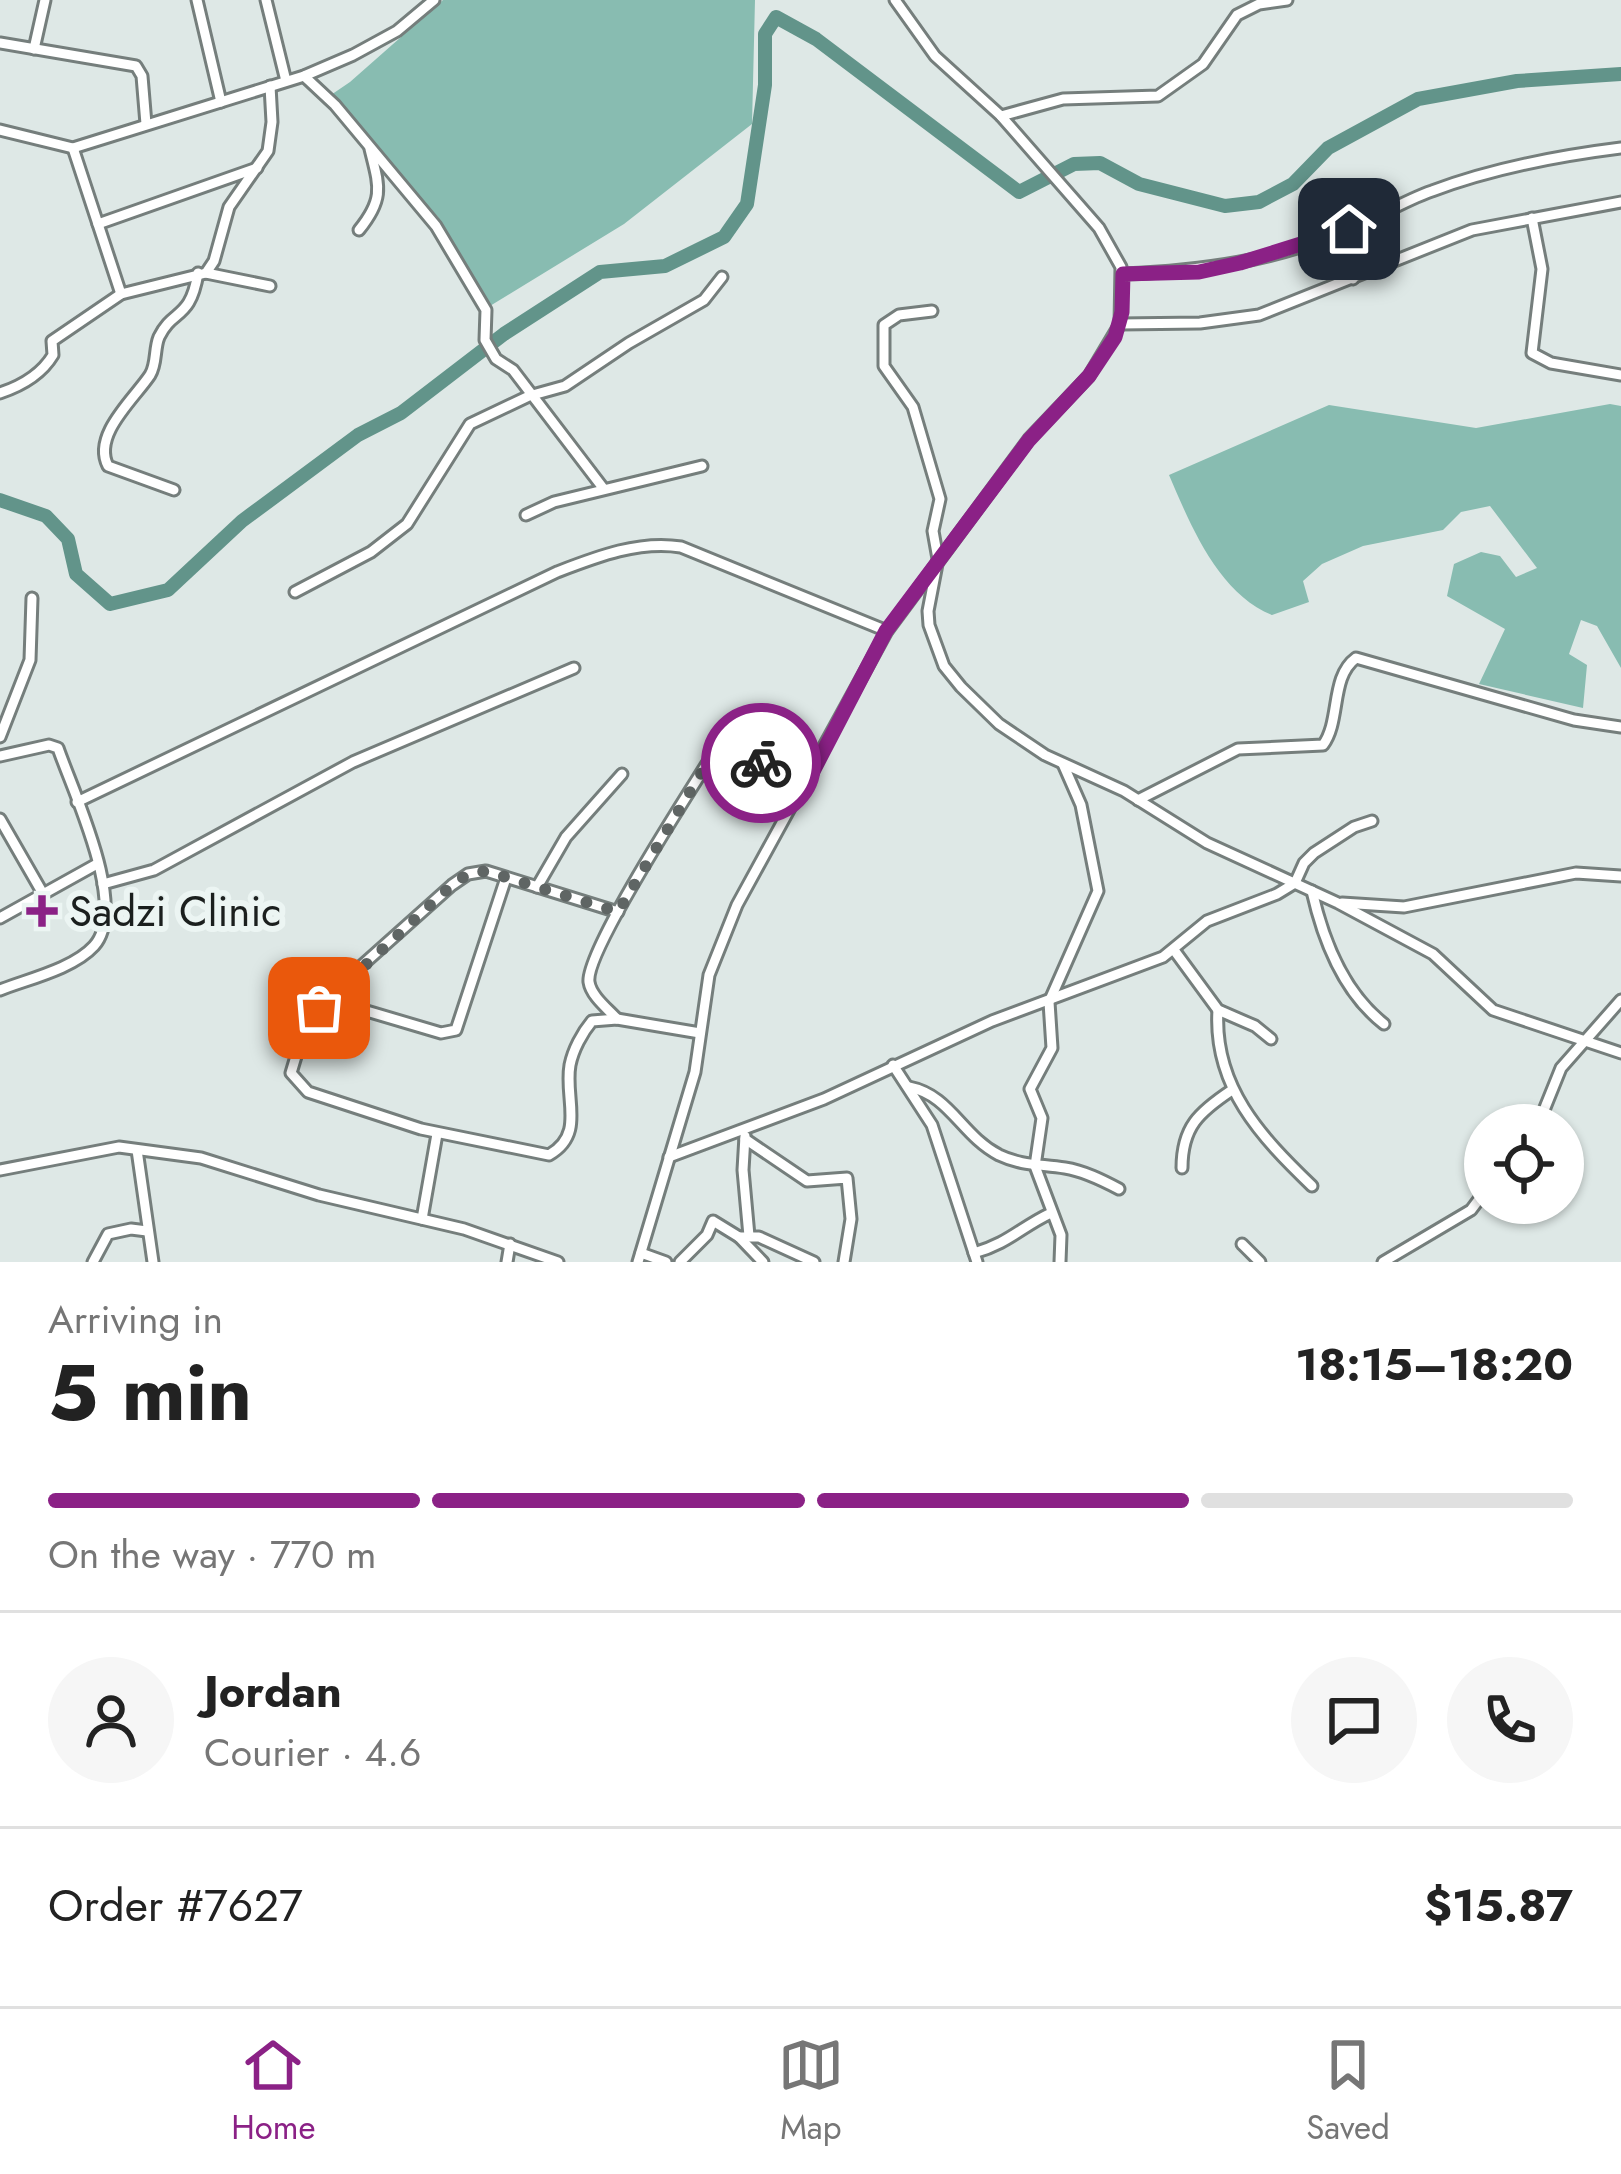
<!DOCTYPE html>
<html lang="en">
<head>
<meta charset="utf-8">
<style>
	body { margin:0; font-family:Jost,sans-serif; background:#f6f6f6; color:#222; height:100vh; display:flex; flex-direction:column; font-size:45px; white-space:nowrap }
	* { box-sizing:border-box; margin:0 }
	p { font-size:39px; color:#767676 }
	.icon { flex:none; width:66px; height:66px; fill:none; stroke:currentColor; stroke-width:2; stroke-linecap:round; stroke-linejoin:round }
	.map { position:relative; height:1262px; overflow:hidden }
	.side { display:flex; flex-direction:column; background:#fff; flex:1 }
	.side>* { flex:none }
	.controls { position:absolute; left:1464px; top:1104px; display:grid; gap:24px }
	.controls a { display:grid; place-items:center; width:120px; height:120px; border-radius:50%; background:#fff; box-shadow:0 3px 9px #0004; font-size:60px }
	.pin { position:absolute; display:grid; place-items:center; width:102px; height:102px; color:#fff; margin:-51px; border-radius:24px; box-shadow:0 6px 18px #0006 }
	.courier { position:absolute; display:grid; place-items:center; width:120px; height:120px; margin:-60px; border:9px solid #8b2186; border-radius:50%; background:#fff; color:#222; box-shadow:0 3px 15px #0007 }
	.summary em { font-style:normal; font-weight:700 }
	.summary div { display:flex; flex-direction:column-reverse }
	.summary { display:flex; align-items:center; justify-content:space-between; height:204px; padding:0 48px }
	h1 { font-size:78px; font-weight:700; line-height:90px }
	.bar { display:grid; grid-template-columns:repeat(4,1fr); gap:18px 12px; align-content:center; height:144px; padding:0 48px }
	.bar i { height:15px; border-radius:9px; background:#e0e0e0 }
	.bar .current { background:#8b2186 }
	.bar p { grid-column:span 4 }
	.line { display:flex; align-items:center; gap:30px; padding:0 48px; border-top:3px solid #e0e0e0 }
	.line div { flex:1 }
	.round { display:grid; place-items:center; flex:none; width:126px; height:126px; border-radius:63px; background:#f6f6f6 }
	.tabs { display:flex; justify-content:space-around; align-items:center; height:168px; border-top:3px solid #e0e0e0; background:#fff; font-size:33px; color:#767676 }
	.tabs a { display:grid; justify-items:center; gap:6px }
	.tabs .current { color:#8b2186 }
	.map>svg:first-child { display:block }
</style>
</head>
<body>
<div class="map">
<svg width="1621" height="1262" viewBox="0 0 1621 1262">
	<rect width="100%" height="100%" fill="#dee8e6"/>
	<!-- forest -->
	<g fill="#88bcb1">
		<polygon points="443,0 755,0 752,124 624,224 485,309 438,217 325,99 350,82"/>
		<path d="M1610,404L1621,406V668L1597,626L1581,620L1569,654L1587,665L1583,708L1479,684L1505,629L1447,596L1454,564L1481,552L1500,556L1516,577L1537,568L1490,506L1461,512L1443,530L1363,546L1322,564L1303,581L1309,602L1272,615C1218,593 1191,526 1169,475L1329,405L1476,428Z"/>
	</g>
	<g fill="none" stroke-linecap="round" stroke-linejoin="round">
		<!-- river -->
		<polyline stroke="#62948a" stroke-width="14" points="0,500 46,516 68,539 76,574 110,604 168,590 242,521 358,435 401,413 504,334 600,272 665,266 724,237 747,204 765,85 765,34 776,17 816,39 1019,192 1074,164 1100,163 1139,184 1225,206 1259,202 1293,184 1328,148 1418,99 1517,81 1621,74"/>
		<!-- minor casing -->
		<g stroke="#757e7c" stroke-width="15">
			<g id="minor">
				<polyline points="197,0 221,102"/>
				<polyline points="266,0 286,81"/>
				<polyline points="0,43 136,66 142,76 146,124"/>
				<polyline points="34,49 45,0"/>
				<polyline points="304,76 335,105 436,226 486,310 485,340 496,359 513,370 603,488"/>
				<polyline points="1001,116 1063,99 1158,96 1203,64 1237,15 1259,4 1287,0"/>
				<polyline points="0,130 73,148 304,76 353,55 397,31 434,0"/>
				<polyline points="73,148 121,294"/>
				<polyline points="1532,218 1542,269 1532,353 1551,363 1621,375"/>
				<polyline points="98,224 257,168"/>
				<polyline points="1349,229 1353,279"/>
				<path d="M359,230C385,198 379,186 370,149"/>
				<polyline points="206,273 270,286"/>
				<path d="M1123,274C1204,271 1272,261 1348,230C1377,218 1403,201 1432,191C1493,168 1557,156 1621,148"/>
				<polyline points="932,311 899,315 884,325 884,366 913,407 940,499 933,531 938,559 928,611 929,625 944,666 961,687 999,724 1045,755 1124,791 1207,843 1338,903 1433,954 1493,1010 1621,1053"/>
				<polyline points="1120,324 1200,323 1259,315 1472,230 1621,202"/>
				<path d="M0,393C21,386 41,375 53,355L52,341L121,294L206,273L214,261L229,207L268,151L272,122L270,86"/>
				<path d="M174,490L108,466C92,435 134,399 150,375C157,364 154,349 159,337C173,308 190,321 198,273"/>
				<polyline points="526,515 554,502 702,466"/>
				<polyline points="295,592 371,552 407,524 470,424 529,396 565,386 629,343 704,300 722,277"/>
				<polyline points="0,737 30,660 32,598"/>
				<path d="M0,756L49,745L58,748C73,792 129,907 94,946C73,969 28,979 0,990"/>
				<path d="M1138,800L1238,749L1323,745C1341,721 1330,677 1356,658L1574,720L1621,727"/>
				<path d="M77,802L557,572C596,557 639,540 681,547L887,631"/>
				<polyline points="0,819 42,892"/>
				<polyline points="103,884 154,870 353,762 574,668"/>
				<polyline points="537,887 566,837 622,774"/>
				<path d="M1312,891C1323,940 1343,992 1384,1024"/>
				<polyline points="1342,903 1404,907 1576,873 1621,876"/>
				<path d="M618,912L486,871L468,874L452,885L331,993L303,1033L291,1073L308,1092L421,1129L549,1155C586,1134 564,1099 570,1065C573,1050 582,1033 592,1021L617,1019L700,1033"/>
				<polyline points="0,918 97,864"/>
				<polyline points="1174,950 1218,1010 1255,1026 1271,1039"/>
				<polyline points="326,999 441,1033 456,1030 506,878"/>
				<path d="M1218,1010C1213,1086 1261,1137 1312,1186"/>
				<path d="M617,1019C608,1009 591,996 589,982C585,953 688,794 708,762C734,745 782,769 810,777"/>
				<polyline points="893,1065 932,1125 977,1262"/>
				<path d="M909,1087C950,1095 961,1135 999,1155C1022,1166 1041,1164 1065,1168C1084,1171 1102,1180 1119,1189"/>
				<polyline points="1538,1125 1561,1068 1621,1000"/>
				<polyline points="745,1136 743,1170 749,1236"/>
				<polyline points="745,1139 807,1181 847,1178 851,1219 844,1262"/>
				<polyline points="137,1150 153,1262"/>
				<polyline points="669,1157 824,1099 992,1021 1163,957 1207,921 1277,894 1295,883 1304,863 1314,853 1354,827 1372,821"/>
				<path d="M1182,1168C1182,1127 1199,1112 1232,1090"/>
				<polyline points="0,1170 119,1147 201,1158 319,1195 464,1229 558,1262"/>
				<polyline points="422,1219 437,1134"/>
				<polyline points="739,1237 763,1262"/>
				<polyline points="1242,1244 1260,1262"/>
				<polyline points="641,1253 666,1262"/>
				<path d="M974,1253C1009,1243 1021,1227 1051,1213"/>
				<polyline points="93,1262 108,1234 131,1229 147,1231"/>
				<polyline points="507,1262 510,1244"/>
				<polyline points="638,1262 695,1072 709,975 737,905 887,631 1029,439 1089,376 1120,324 1121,267 1099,228 1001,116 935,56 895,0"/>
				<polyline points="680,1262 707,1235 713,1221 739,1237 759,1237 814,1262"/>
				<polyline points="1060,1262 1061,1235 1035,1166 1042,1118 1030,1089 1052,1048 1049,1002 1098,891 1081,805 1063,764"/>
				<polyline points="1383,1262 1471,1210 1480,1198 1485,1176"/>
			</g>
		</g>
		<!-- minor -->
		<use href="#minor" stroke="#fff" stroke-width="9"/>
	</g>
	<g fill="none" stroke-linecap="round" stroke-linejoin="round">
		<!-- done -->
		<polyline stroke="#5f6564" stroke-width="12" stroke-dasharray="0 21.6" points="319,1008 452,885 468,874 486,871 618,912 708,762 724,754 761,763"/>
		<!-- route -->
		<polyline stroke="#8b2186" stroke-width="15" points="761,763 810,777 886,631 1029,440 1089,376 1115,337 1122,312 1123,274 1199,272 1240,263 1349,229"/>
	</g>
	<!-- markers -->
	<path fill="#8b2186" stroke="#ecf5f3" stroke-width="4.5" d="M36 893h12v12h12v12h-12v12h-12v-12h-12v-12h12z"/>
	<g text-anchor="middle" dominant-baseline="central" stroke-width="12" stroke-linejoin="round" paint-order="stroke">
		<!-- poi labels -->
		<g font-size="42" fill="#1b1f1e" stroke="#ecf5f3" text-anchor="start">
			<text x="69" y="911">Sadzi Clinic</text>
		</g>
	</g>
</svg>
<div class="controls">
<a><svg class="icon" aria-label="locate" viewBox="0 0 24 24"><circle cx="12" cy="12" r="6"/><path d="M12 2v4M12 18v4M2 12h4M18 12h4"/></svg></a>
</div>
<div class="pin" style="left:319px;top:1008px;background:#ea580c"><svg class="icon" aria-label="bag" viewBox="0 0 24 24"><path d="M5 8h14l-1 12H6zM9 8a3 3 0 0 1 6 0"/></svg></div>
<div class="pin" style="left:1349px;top:229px;background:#1f2937"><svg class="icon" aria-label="home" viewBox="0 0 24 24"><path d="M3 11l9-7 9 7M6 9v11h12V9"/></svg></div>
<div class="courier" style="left:761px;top:763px"><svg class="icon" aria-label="bike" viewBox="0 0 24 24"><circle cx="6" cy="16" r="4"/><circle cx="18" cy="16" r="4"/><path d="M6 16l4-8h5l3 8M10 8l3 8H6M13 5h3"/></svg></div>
</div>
<section class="side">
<div class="summary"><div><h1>5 min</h1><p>Arriving in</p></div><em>18:15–18:20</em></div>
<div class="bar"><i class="current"></i><i class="current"></i><i class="current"></i><i></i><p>On the way · 770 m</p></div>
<div class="line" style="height:216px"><a class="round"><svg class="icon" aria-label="person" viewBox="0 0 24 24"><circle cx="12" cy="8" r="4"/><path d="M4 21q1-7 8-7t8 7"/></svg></a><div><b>Jordan</b><p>Courier · 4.6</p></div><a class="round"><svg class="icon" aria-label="chat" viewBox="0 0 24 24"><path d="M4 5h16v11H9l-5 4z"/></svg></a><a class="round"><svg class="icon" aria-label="phone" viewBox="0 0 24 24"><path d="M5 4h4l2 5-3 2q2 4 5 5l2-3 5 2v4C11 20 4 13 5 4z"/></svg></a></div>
<div class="line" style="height:156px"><div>Order #7627</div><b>$15.87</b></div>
</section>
<nav class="tabs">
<a class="current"><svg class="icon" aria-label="home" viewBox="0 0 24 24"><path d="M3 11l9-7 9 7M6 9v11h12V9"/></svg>Home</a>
<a><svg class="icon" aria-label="map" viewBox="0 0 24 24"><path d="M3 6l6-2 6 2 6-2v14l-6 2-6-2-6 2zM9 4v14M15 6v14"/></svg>Map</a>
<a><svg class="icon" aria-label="saved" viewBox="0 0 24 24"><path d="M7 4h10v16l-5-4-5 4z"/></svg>Saved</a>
</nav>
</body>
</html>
